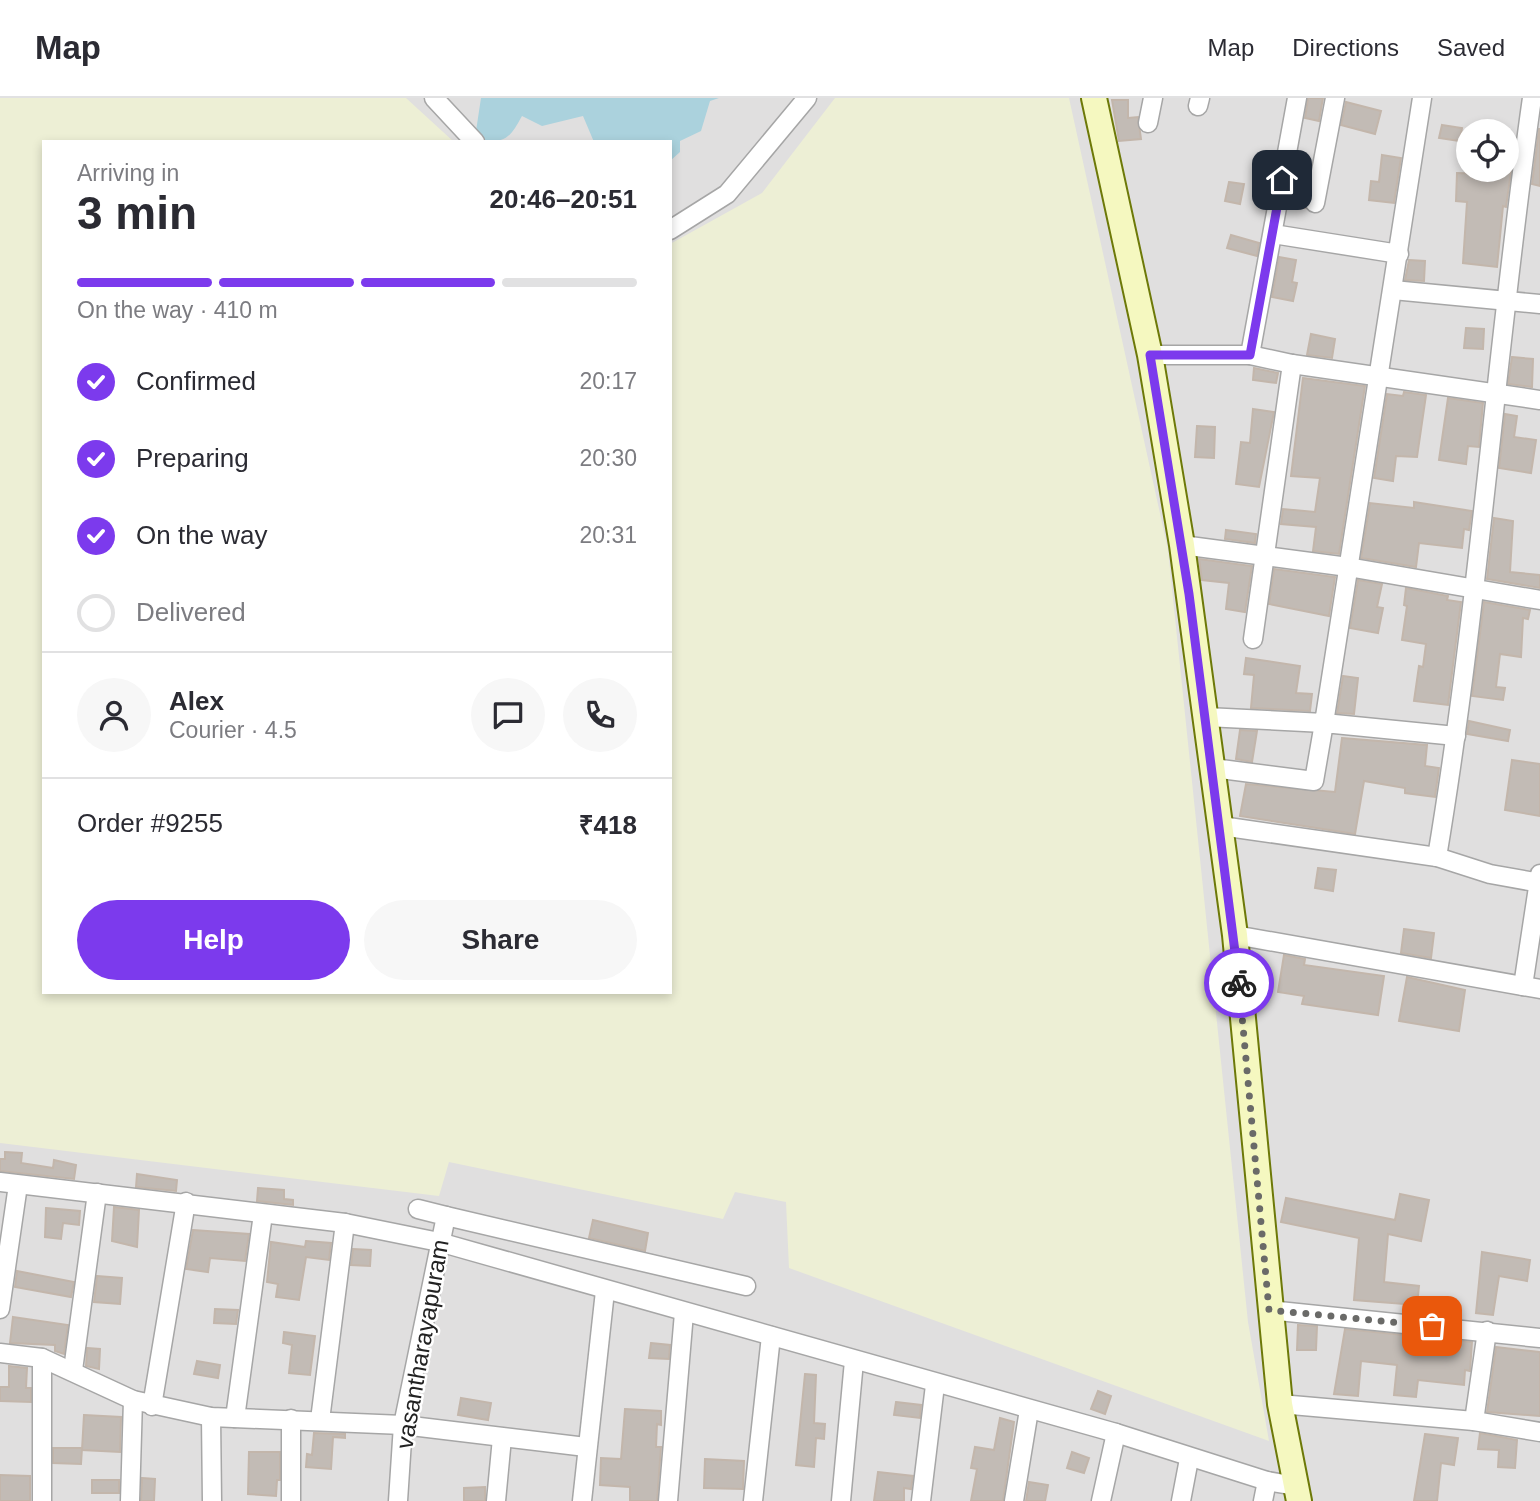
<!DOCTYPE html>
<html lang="en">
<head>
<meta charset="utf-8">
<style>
	body { margin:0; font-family:Arial,sans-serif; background:#f7f7f7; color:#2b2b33; height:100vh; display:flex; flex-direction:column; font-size:26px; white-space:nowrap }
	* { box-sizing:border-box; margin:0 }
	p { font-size:23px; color:#7c7c81 }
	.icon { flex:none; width:38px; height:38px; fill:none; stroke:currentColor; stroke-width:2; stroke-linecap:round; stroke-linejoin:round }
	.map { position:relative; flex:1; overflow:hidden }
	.details { position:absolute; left:42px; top:42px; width:630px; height:854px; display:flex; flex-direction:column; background:#fff; border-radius:0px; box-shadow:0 4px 10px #0003 }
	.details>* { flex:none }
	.controls { position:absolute; left:1456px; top:21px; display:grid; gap:14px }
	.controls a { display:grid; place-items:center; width:63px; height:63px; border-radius:50%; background:#fff; box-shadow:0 4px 10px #0003; font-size:35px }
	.pin { position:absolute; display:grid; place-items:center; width:60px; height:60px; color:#fff; margin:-30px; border-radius:14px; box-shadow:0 4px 10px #0006 }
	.courier { position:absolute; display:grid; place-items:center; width:70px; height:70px; margin:-35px; border:5px solid #7c3aed; border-radius:50%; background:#fff; color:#222; box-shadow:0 2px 9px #0007 }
	.summary em { font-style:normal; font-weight:700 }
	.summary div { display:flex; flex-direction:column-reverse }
	.summary { display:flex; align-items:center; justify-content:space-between; height:119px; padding:0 35px }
	h1 { font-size:46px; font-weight:700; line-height:52px }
	.bar { display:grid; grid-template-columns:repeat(4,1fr); gap:10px 7px; align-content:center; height:84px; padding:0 35px }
	.bar i { height:9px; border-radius:5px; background:#e1e1e2 }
	.bar .current { background:#7c3aed }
	.bar p { grid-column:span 4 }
	.line { display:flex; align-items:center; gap:18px; padding:0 35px; border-top:2px solid #e1e1e2 }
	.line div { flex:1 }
	.round { display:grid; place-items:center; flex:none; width:74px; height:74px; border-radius:37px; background:#f7f7f7 }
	ol { padding:0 35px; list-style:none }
	li { display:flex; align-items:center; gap:21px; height:77px }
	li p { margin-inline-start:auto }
	li .icon { padding:7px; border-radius:50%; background:#7c3aed; color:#fff; stroke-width:4 }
	li:last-child { color:#7c7c81 }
	li i { width:38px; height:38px; border:4px solid #e1e1e2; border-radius:50% }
	.action { display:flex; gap:14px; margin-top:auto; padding:14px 35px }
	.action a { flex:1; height:80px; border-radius:42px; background:#7c3aed; color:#fff; font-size:28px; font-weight:700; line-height:80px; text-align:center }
	.action a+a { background:#f7f7f7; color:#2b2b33 }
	header { display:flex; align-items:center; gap:42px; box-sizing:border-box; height:98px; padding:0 35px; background:#fff; border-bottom:2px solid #e1e1e2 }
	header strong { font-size:33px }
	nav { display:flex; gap:38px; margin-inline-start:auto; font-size:24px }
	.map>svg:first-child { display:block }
</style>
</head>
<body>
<header>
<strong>Map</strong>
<nav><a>Map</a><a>Directions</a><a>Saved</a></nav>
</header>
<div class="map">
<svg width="1540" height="1403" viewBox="0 0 1540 1403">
	<rect width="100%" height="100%" fill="#f1efe9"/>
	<!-- residential -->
	<path fill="#e0dfdf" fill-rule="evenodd" d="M0,0H1540V1403H0ZM1468,33H1507V72H1468ZM44,44H670V894H44Z"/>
	<!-- farmland -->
	<polygon fill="#edefd5" points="0,0 406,0 454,44 44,44 44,894 670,894 670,146 762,95 835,0 1069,0 1168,452 1248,1224 1269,1343 789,1170 786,1104 735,1094 723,1121 449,1064 439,1098 0,1045"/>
	<!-- water -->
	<path fill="#abd2dd" d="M481,0H719L710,3L701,33L680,43V54L670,63V44H594L583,18L542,28L522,18C512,36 508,44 486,44L476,33Z"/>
	<!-- building -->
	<g fill="#c2bbb5" stroke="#c3b6ab" stroke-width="2">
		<polygon points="1308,0 1323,0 1319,23 1305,20"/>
		<polygon points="1112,2 1128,2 1128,20 1138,19 1141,41 1119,43"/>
		<polygon points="1346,4 1381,13 1375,36 1341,27"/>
		<polygon points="1442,27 1462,30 1460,43 1439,40"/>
		<polygon points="1539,31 1540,31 1540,88 1532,86"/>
		<polygon points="1382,57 1401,60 1394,105 1369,102 1371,83 1379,84"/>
		<polygon points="1507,66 1512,67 1506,109 1503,108 1497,169 1463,165 1467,104 1456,103 1457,75 1489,76 1490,72 1507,72"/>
		<polygon points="1229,84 1244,86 1240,106 1225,103"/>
		<polygon points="1294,85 1307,87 1305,110 1289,108"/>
		<polygon points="1231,137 1259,145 1257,158 1227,150"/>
		<polygon points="1279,159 1296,162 1292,184 1297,185 1293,203 1272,199"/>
		<polygon points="1409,162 1425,163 1424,183 1405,182"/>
		<polygon points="1466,230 1484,231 1483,251 1464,250"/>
		<polygon points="1311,236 1335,241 1332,260 1307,257"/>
		<polygon points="1512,259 1533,261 1532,289 1508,286"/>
		<polygon points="1254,270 1278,275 1276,285 1253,282"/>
		<polygon points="1303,280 1365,288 1339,456 1313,453 1316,429 1281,426 1283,411 1315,414 1320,380 1291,378"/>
		<polygon points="1404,294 1426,297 1417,359 1396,358 1393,383 1374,380 1387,296 1403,298"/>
		<polygon points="1448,300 1483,305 1479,349 1468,348 1466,366 1439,362"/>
		<polygon points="1253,311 1274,314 1259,389 1236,386 1241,344 1250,345"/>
		<polygon points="1505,316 1517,318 1514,339 1536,342 1531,375 1499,370"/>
		<polygon points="1197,328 1215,329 1214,360 1195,359"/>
		<polygon points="1414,404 1472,413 1469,432 1464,431 1462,450 1419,445 1416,469 1361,460 1370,405 1414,410"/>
		<polygon points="1494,420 1513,423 1510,474 1540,477 1540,490 1487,481"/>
		<polygon points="1226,432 1256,436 1255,445 1225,441"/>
		<polygon points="1199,461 1252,468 1245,514 1226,511 1229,485 1202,482"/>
		<polygon points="1274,471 1335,479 1329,518 1269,506"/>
		<polygon points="1358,482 1382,486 1377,509 1383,510 1378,535 1350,530"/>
		<polygon points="1406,490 1448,498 1447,502 1461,504 1448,607 1414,603 1419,568 1423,569 1426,546 1402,542 1407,508 1404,507"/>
		<polygon points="1484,504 1530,512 1528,521 1523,520 1521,559 1500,556 1496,589 1505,590 1503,602 1472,598"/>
		<polygon points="1246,560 1300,568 1296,595 1312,596 1310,613 1251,610 1254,577 1244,576"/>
		<polygon points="1343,578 1358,580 1354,616 1337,615"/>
		<polygon points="1469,623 1510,632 1508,643 1467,636"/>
		<polygon points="1240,632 1257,633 1252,664 1236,661"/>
		<polygon points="1342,640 1427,647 1425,668 1439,670 1435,699 1405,695 1405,690 1364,683 1355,736 1240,718 1246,686 1335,694"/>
		<polygon points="1512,662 1540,666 1540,718 1505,712"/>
		<polygon points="1318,770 1336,772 1333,793 1315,790"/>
		<polygon points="1404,831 1434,835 1431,860 1401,855"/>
		<polygon points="1284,857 1305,861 1304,867 1384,878 1378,917 1302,906 1304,898 1278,894"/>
		<polygon points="1407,879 1465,892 1459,933 1399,923"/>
		<polygon points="5,1054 22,1055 21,1065 53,1070 54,1062 76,1067 74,1081 0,1073 0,1061 5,1061"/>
		<polygon points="137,1076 177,1082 176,1093 136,1089"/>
		<polygon points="258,1090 284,1092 284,1101 293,1102 293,1107 257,1103"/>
		<polygon points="1400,1096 1429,1102 1421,1143 1388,1136 1384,1184 1419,1188 1417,1207 1354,1202 1359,1140 1281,1124 1286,1100 1395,1122"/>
		<polygon points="114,1109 139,1112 137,1149 112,1143"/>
		<polygon points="46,1110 80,1113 79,1127 63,1125 61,1141 45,1139"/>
		<polygon points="593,1122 648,1135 645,1153 589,1140"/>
		<polygon points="193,1132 249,1136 245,1163 210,1160 208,1174 186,1171"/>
		<polygon points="306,1143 331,1145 329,1162 306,1159 299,1202 276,1199 278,1186 267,1184 271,1144 305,1149"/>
		<polygon points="353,1151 371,1152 370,1168 351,1167"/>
		<polygon points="1482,1154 1530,1162 1527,1183 1499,1178 1493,1217 1476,1215"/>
		<polygon points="17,1173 74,1184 71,1199 15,1189"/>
		<polygon points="97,1178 122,1180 120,1206 94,1204"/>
		<polygon points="215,1211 238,1212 236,1226 214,1225"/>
		<polygon points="13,1219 68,1227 64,1256 55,1253 55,1247 10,1245"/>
		<polygon points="1298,1227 1317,1228 1316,1252 1297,1252"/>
		<polygon points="1345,1231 1472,1244 1470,1273 1465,1272 1464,1287 1418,1282 1416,1299 1394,1297 1397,1267 1361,1263 1358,1298 1334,1296"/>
		<polygon points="284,1234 315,1238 310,1277 289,1275 292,1247 283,1245"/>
		<polygon points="651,1245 670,1247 669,1261 649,1260"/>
		<polygon points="1496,1249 1540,1254 1540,1318 1487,1314"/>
		<polygon points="87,1250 100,1251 99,1271 86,1268"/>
		<polygon points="197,1263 220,1267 218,1280 194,1276"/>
		<polygon points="9,1268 27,1270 26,1290 31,1290 31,1304 0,1303 0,1289 9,1289"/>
		<polygon points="805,1276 816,1277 814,1325 825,1326 824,1341 816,1340 814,1369 796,1367"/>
		<polygon points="1098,1293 1111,1298 1105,1316 1091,1311"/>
		<polygon points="461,1300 491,1305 488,1322 458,1317"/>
		<polygon points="896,1304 921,1307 920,1320 894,1317"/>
		<polygon points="625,1311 661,1313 661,1327 657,1326 656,1349 661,1349 657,1403 630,1403 630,1389 600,1387 601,1360 621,1361"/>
		<polygon points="84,1317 121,1319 120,1354 82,1352"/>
		<polygon points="1000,1320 1014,1324 1003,1403 971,1403 977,1371 971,1370 975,1349 994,1352"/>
		<polygon points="314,1335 345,1336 345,1340 333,1339 331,1371 306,1369 307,1356 312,1357"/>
		<polygon points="1480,1335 1517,1342 1515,1370 1498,1369 1499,1352 1478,1351"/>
		<polygon points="1425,1336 1458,1340 1454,1367 1441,1365 1437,1403 1414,1403"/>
		<polygon points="53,1350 82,1350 81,1366 53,1365"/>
		<polygon points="249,1354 280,1354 280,1382 277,1382 276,1398 248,1396"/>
		<polygon points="1072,1354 1089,1360 1084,1375 1067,1370"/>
		<polygon points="705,1361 744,1363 743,1391 704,1390"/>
		<polygon points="878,1374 913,1378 911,1391 904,1390 904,1403 874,1403"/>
		<polygon points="0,1377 30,1378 30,1403 0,1403"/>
		<polygon points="142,1380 155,1381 154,1403 141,1403"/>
		<rect x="92" y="1382" width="27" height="13"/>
		<polygon points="1029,1384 1048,1387 1045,1403 1026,1403"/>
		<polygon points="485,1389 485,1403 464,1403 464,1390"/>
	</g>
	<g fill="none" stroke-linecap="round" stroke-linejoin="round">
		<!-- street casing -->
		<g stroke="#a6a6a6" stroke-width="21">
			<g id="street">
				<polyline points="434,0 475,44"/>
				<polyline points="1198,8 1200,0"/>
				<polyline points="1148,25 1153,0"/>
				<polyline points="1315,105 1335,0"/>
				<polyline points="670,132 727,96 807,0"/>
				<polyline points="1273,136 1399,156"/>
				<polyline points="1393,192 1540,206"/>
				<polyline points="1150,257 1250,257 1297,0"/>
				<polyline points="1250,257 1292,266 1540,302"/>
				<polyline points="1182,447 1348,469 1540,502"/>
				<polyline points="1253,541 1292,266"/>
				<polyline points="1206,619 1324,625 1422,0"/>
				<polyline points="1213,670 1314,683 1324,625 1456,638"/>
				<polyline points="1221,728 1437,759 1490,776 1540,785"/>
				<path d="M1437,759C1479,508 1496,252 1532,0"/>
				<polyline points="1235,837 1540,891"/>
				<polyline points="1523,888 1540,776"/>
				<polyline points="0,1084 345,1125 439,1144 1116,1335 1267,1383 1296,1388"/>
				<polyline points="446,1118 746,1188"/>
				<polyline points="0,1211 18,1087"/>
				<polyline points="1269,1212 1540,1240"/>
				<polyline points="0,1255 42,1260 133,1302 211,1319 403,1327 586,1349"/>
				<polyline points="42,1260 42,1403"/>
				<polyline points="73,1272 97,1095"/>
				<polyline points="1280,1306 1474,1323 1540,1334"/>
				<polyline points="152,1308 186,1104"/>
				<polyline points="211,1319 212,1403"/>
				<polyline points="235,1320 263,1116"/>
				<polyline points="291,1321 291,1403"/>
				<polyline points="320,1322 345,1125"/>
				<polyline points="1474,1323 1487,1233"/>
				<polyline points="130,1403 133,1302"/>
				<polyline points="398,1403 403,1327 446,1118 418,1111"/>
				<polyline points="496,1403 502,1340"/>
				<polyline points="582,1403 605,1193"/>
				<polyline points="668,1403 684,1215"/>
				<polyline points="753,1403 771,1238"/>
				<polyline points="841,1403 854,1263"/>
				<polyline points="921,1403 935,1287"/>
				<polyline points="1014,1403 1029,1312"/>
				<polyline points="1101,1403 1116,1335"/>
				<polyline points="1181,1403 1189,1361"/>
				<polyline points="1263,1403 1267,1383"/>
			</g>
		</g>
		<!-- secondary casing -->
		<g stroke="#6d7908" stroke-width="28">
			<polyline id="secondary" points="1094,0 1150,257 1182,447 1235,837 1280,1306 1299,1403"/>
		</g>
		<!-- street -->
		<use href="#street" stroke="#fff" stroke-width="18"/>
		<!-- secondary -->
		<use href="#secondary" stroke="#f5f8c0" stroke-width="24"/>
	</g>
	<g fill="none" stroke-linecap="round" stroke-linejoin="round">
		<!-- done -->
		<polyline stroke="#6a6a68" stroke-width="7" stroke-dasharray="0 12.6" points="1239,885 1269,1212 1432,1228"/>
		<!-- route -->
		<polyline stroke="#7c3aed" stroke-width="9" points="1239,885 1189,496 1150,257 1250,257 1282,82"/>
	</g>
	<g text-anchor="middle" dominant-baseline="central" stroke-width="5" stroke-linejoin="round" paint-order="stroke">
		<!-- street labels -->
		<g font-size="24" fill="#222" stroke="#fff">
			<text transform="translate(422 1246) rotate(-80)">vasantharayapuram</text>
		</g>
	</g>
</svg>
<div class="controls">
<a><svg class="icon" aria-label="locate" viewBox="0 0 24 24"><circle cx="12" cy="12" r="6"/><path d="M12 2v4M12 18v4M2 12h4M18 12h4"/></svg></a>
</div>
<div class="pin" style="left:1432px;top:1228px;background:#ea580c"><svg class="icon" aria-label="bag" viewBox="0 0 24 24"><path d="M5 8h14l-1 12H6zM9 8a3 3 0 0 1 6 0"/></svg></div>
<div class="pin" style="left:1282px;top:82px;background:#1f2937"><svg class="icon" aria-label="home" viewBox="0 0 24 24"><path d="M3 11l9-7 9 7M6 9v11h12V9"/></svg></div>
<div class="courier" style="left:1239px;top:885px"><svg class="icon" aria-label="bike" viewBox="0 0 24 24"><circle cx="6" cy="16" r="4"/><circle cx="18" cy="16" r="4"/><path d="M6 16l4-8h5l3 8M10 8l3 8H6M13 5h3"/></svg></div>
<section class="details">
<div class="summary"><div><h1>3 min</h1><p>Arriving in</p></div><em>20:46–20:51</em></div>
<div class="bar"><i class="current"></i><i class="current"></i><i class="current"></i><i></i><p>On the way · 410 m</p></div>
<ol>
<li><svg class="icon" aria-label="check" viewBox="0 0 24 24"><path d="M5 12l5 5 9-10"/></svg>Confirmed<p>20:17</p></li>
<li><svg class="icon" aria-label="check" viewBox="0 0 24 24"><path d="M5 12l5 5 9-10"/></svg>Preparing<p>20:30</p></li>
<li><svg class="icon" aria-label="check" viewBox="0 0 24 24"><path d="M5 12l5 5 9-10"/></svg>On the way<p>20:31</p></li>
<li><i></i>Delivered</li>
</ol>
<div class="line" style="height:126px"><a class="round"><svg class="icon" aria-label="person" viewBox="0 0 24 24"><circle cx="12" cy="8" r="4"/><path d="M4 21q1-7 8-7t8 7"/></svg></a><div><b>Alex</b><p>Courier · 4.5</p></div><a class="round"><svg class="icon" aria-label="chat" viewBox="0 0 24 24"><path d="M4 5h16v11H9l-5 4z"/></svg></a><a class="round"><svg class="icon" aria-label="phone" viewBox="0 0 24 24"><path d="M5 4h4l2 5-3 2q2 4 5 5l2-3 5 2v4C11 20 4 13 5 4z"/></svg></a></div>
<div class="line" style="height:91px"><div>Order #9255</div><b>₹418</b></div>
<div class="action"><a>Help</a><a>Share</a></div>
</section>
</div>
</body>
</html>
